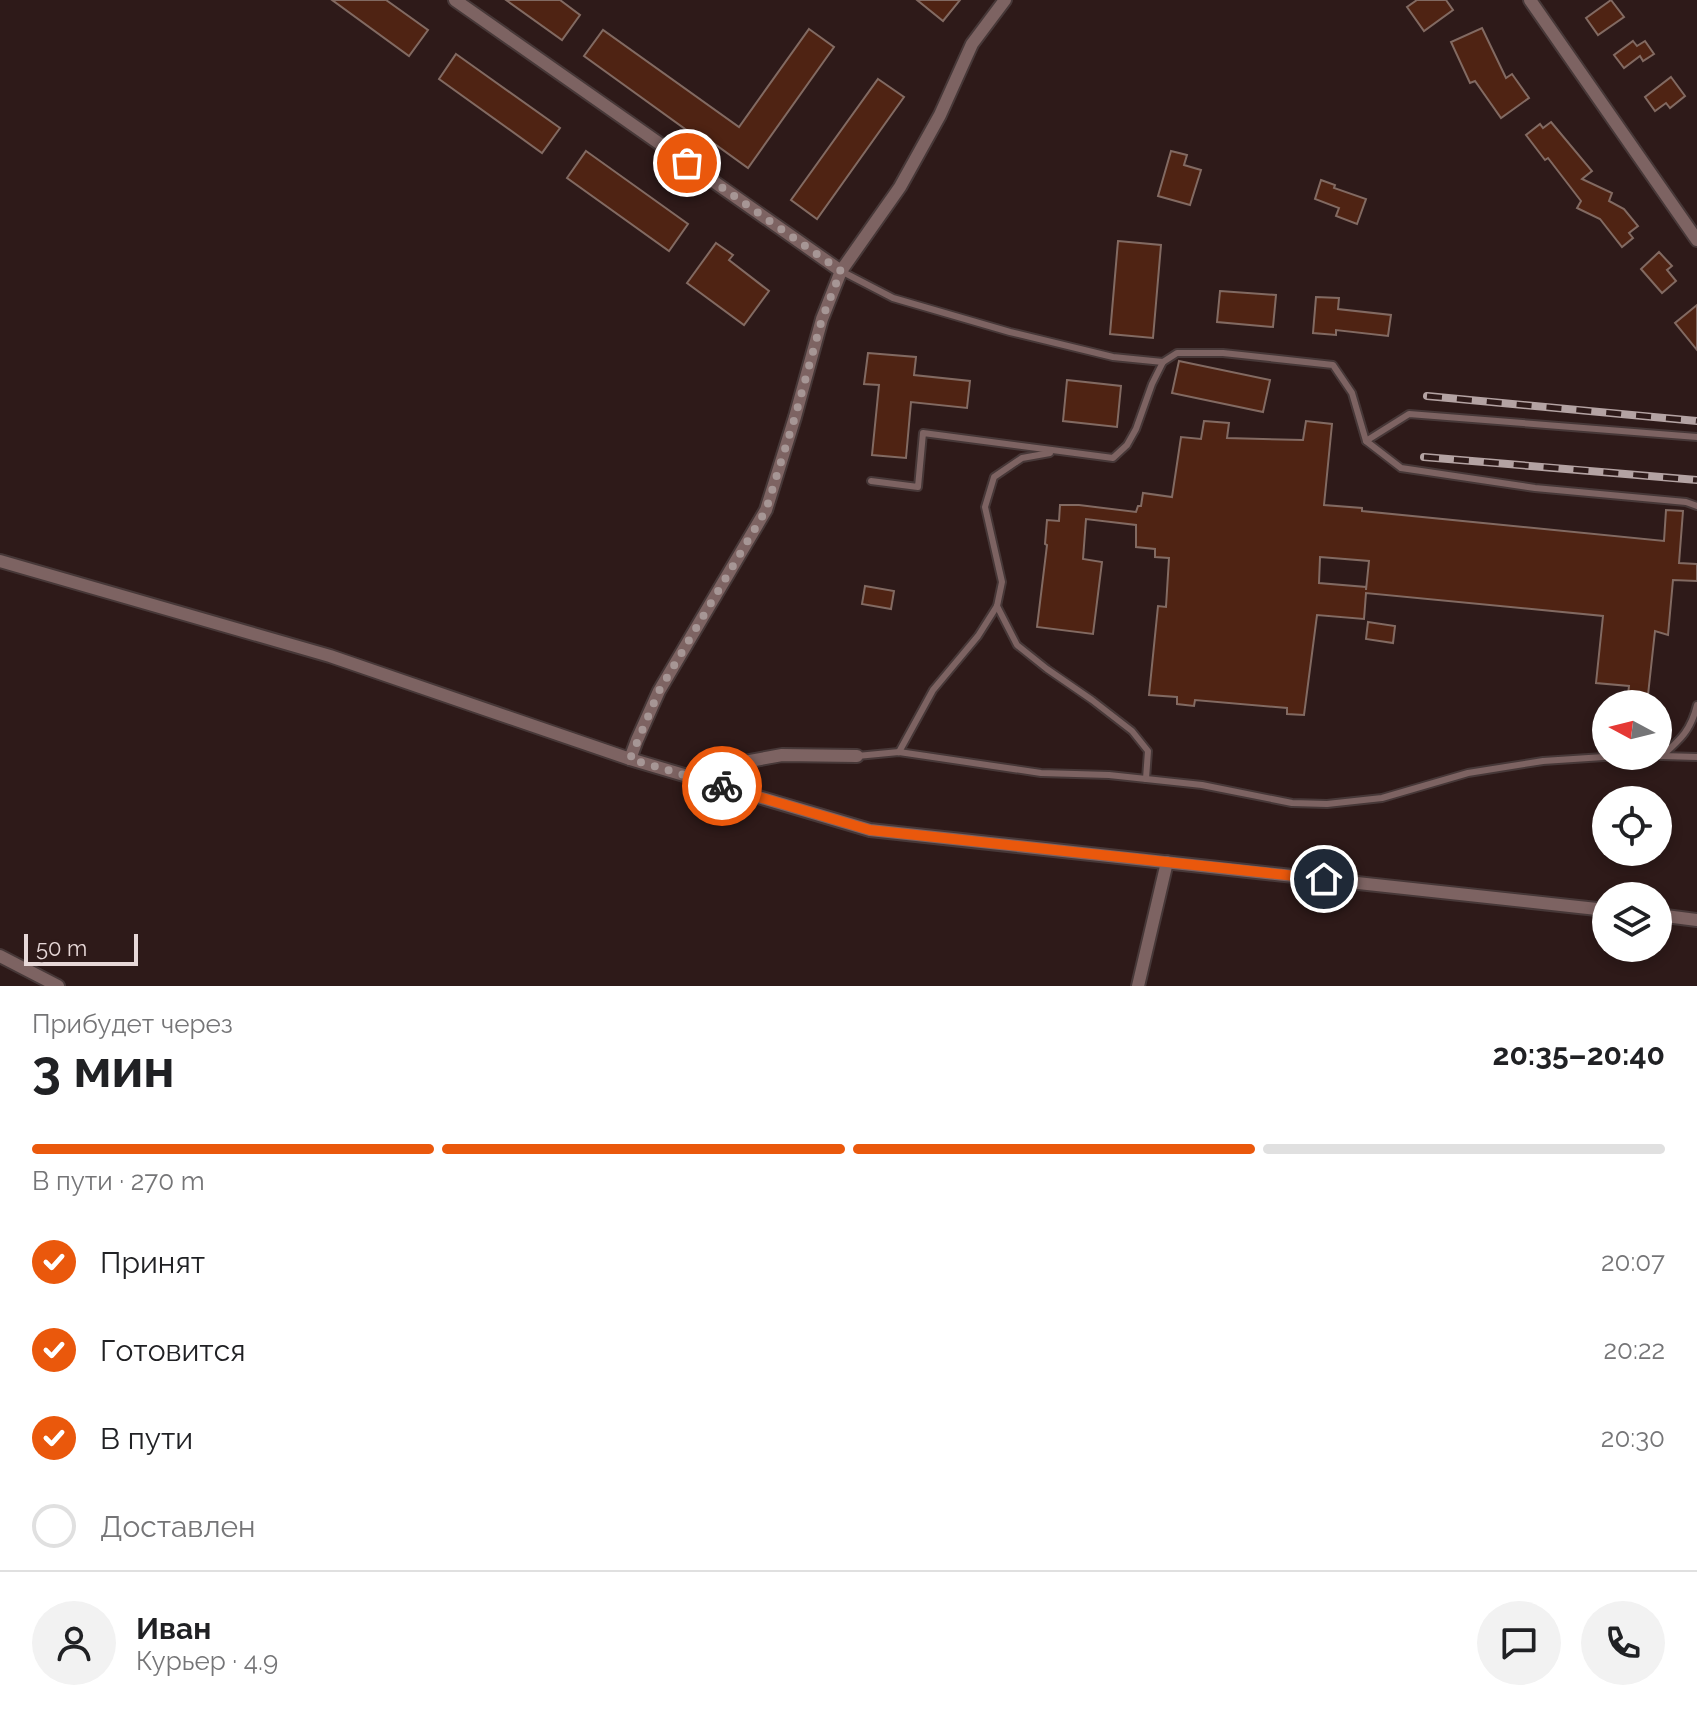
<!DOCTYPE html>
<html lang="ru">
<head>
<meta charset="utf-8">
<style>
	body { margin:0; font-family:Raleway,sans-serif; background:#f2f2f2; color:#202124; height:100vh; display:flex; flex-direction:column; font-size:30px; white-space:nowrap }
	* { box-sizing:border-box; margin:0 }
	p { font-size:26px; color:#757577 }
	.icon { flex:none; width:44px; height:44px; fill:none; stroke:currentColor; stroke-width:2; stroke-linecap:round; stroke-linejoin:round }
	.map { position:relative; height:986px; overflow:hidden }
	.drawer { display:flex; flex-direction:column; background:#fff; flex:1 }
	.drawer>* { flex:none }
	.needle { width:52px; rotate:277deg }
	.fabs { position:absolute; left:1592px; top:690px; display:grid; gap:16px }
	.fabs a { display:grid; place-items:center; width:80px; height:80px; border-radius:50%; background:#fff; box-shadow:0 4px 12px #0003; font-size:40px }
	.scale { position:absolute; left:24px; bottom:20px; width:114px; box-sizing:border-box; padding-left:8px; border:4px solid #e7d8d8; border-top:0; font-size:22px; line-height:28px; white-space:nowrap; color:#e7d8d8; -webkit-text-stroke:6px #2e1a19; paint-order:stroke }
	.pin { position:absolute; display:grid; place-items:center; width:68px; height:68px; color:#fff; margin:-34px; border:4px solid #fff; border-radius:50%; box-shadow:0 2px 8px #0007 }
	.courier { position:absolute; display:grid; place-items:center; width:80px; height:80px; margin:-40px; border:6px solid #ea580c; border-radius:50%; background:#fff; color:#222; box-shadow:0 2px 10px #0007 }
	.headline em { font-style:normal; font-weight:700 }
	.headline div { display:flex; flex-direction:column-reverse }
	.headline { display:flex; align-items:center; justify-content:space-between; height:136px; padding:0 32px }
	h1 { font-size:52px; font-weight:700; line-height:60px }
	.bar { display:grid; grid-template-columns:repeat(4,1fr); gap:12px 8px; align-content:center; height:96px; padding:0 32px }
	.bar i { height:10px; border-radius:6px; background:#e0e0e0 }
	.bar .active { background:#ea580c }
	.bar p { grid-column:span 4 }
	.line { display:flex; align-items:center; gap:20px; padding:0 32px; border-top:2px solid #e0e0e0 }
	.line div { flex:1 }
	.round { display:grid; place-items:center; flex:none; width:84px; height:84px; border-radius:42px; background:#f2f2f2 }
	ol { padding:0 32px; list-style:none }
	li { display:flex; align-items:center; gap:24px; height:88px }
	li p { margin-inline-start:auto }
	li .icon { padding:8px; border-radius:50%; background:#ea580c; color:#fff; stroke-width:4 }
	li:last-child { color:#757577 }
	li i { width:44px; height:44px; border:4px solid #e0e0e0; border-radius:50% }
	.map>svg:first-child { display:block }
</style>
</head>
<body>
<div class="map">
<svg width="1697" height="986" viewBox="0 0 1697 986">
	<rect width="100%" height="100%" fill="#2e1a19"/>
	<!-- building -->
	<g fill="#4f2313" stroke="#826a62" stroke-width="2" fill-rule="evenodd">
		<polygon points="332,0 386,0 428,30 409,56"/>
		<polygon points="506,0 560,0 580,15 562,40"/>
		<polygon points="917,0 960,0 943,21"/>
		<polygon points="1417,0 1446,0 1453,10 1424,31 1407,7"/>
		<polygon points="1611,0 1624,17 1598,35 1586,18"/>
		<polygon points="1482,28 1506,78 1512,74 1529,98 1501,118 1475,81 1470,83 1451,42"/>
		<polygon points="809,29 834,47 748,168 709,140 706,144 584,56 603,30 739,127"/>
		<polygon points="1633,41 1637,46 1645,41 1654,54 1643,61 1640,56 1624,68 1614,55"/>
		<polygon points="456,54 560,128 542,153 439,79"/>
		<polygon points="1671,77 1685,96 1670,108 1666,103 1655,111 1645,97"/>
		<polygon points="878,79 904,97 817,219 791,200"/>
		<polygon points="1551,122 1592,171 1582,179 1612,193 1609,201 1624,209 1638,226 1629,233 1633,238 1622,247 1600,219 1577,208 1581,201 1548,158 1545,160 1526,135 1540,124 1543,128"/>
		<polygon points="586,151 688,224 669,251 567,178"/>
		<polygon points="1171,151 1187,155 1184,165 1201,170 1190,205 1158,196"/>
		<polygon points="1321,180 1335,185 1334,188 1366,199 1357,224 1336,216 1339,208 1315,199"/>
		<polygon points="1118,241 1161,245 1153,338 1110,334"/>
		<polygon points="716,243 733,255 729,260 769,291 744,325 687,283"/>
		<polygon points="1659,252 1672,266 1667,270 1676,281 1662,293 1641,269"/>
		<polygon points="1220,291 1276,295 1273,327 1217,322"/>
		<polygon points="1316,297 1339,298 1338,309 1391,315 1388,336 1336,330 1336,335 1313,333"/>
		<polygon points="1697,305 1697,350 1675,323"/>
		<polygon points="868,353 916,357 914,375 970,381 967,408 911,402 906,458 872,455 879,385 864,384"/>
		<polygon points="1179,361 1270,380 1263,412 1172,393"/>
		<polygon points="1067,380 1121,386 1117,427 1063,421"/>
		<path d="M1204,421L1229,423L1227,438L1303,440L1306,421L1332,424L1324,505L1362,508V511L1664,541L1666,510L1683,511L1679,563L1697,564V581L1673,580L1668,635L1655,631L1647,704H1627L1629,686L1596,683L1603,616L1366,593L1364,619L1317,615L1304,715L1287,714V708L1195,700L1194,706L1177,704V697L1149,695L1158,606L1166,607L1169,558L1155,557V549L1136,547V525L1086,519L1083,559L1102,562L1093,634L1037,627L1047,545L1045,544L1047,520L1059,521L1060,505H1079L1136,512L1138,506H1141L1143,493L1172,497L1181,437L1201,439ZM1320,557L1369,561L1366,590V587L1319,583Z"/>
		<polygon points="865,586 894,591 891,609 862,604"/>
		<polygon points="1368,622 1395,626 1393,643 1366,639"/>
	</g>
	<g fill="none" stroke-linecap="round" stroke-linejoin="round">
		<!-- service casing -->
		<g stroke="#473838" stroke-width="10">
			<g id="service">
				<polyline points="841,271 893,298 1010,332 1113,357 1163,362"/>
				<polyline points="1366,441 1409,414 1697,437"/>
				<polyline points="871,481 918,487 923,433 1113,458 1127,445 1136,429 1152,384 1163,362 1177,353 1223,353 1333,365 1352,393 1366,441 1401,468 1535,488 1686,502 1697,506"/>
				<polyline points="997,606 1017,645 1047,669 1092,700 1132,731 1148,751 1146,779"/>
				<polyline points="899,752 933,690 978,636 997,606 1002,582 985,507 994,477 1022,458 1050,453"/>
				<polyline points="857,756 899,752 1041,773 1109,775 1202,785 1292,803 1327,804 1382,798 1468,773 1543,761 1619,756"/>
				<path d="M1662,756C1681,739 1691,730 1697,705"/>
				<polyline points="1662,756 1697,757"/>
			</g>
		</g>
		<!-- minor casing -->
		<g stroke="#473838" stroke-width="16">
			<g id="minor">
				<polyline points="455,0 841,271"/>
				<polyline points="1530,0 1697,240"/>
				<polyline points="0,561 330,656 630,759 870,830 1606,910"/>
				<polyline points="630,759 637,740 659,691 766,510 795,417 822,319 841,271 900,187 940,115 972,44 1005,0"/>
				<polyline points="702,781 706,769 782,755 857,756"/>
				<polyline points="1658,915 1697,920"/>
				<polyline points="0,956 58,986"/>
				<polyline points="1138,986 1167,862"/>
			</g>
		</g>
		<!-- service -->
		<use href="#service" stroke="#7d6362" stroke-width="6"/>
		<!-- minor -->
		<use href="#minor" stroke="#7d6362" stroke-width="12"/>
		<!-- rail casing -->
		<g stroke="#b4a3a3" stroke-width="8">
			<g id="rail">
				<polyline points="1427,396 1697,421"/>
				<polyline points="1424,457 1697,480"/>
			</g>
		</g>
		<!-- rail -->
		<use href="#rail" stroke="#2e1a19" stroke-width="5" stroke-dasharray="15" stroke-linecap="butt"/>
	</g>
	<g fill="none" stroke-linecap="round" stroke-linejoin="round">
		<!-- done -->
		<polyline stroke="#a69695" stroke-width="8" stroke-dasharray="0 14.4" points="687,163 841,271 822,319 795,417 766,510 659,691 630,759 722,786"/>
		<!-- route -->
		<polyline stroke="#ea580c" stroke-width="10" points="722,786 870,830 1324,879"/>
	</g>
</svg>
<div class="fabs">
<a><svg class="needle" viewBox="-14 -14 28 28"><path d="M0-13l5 13h-10z" fill="#e53935"/><path d="M0 13l5-13h-10z" fill="#757577"/></svg></a>
<a><svg class="icon" aria-label="locate" viewBox="0 0 24 24"><circle cx="12" cy="12" r="6"/><path d="M12 2v4M12 18v4M2 12h4M18 12h4"/></svg></a>
<a><svg class="icon" aria-label="layers" viewBox="0 0 24 24"><path d="M12 4l9 5-9 5-9-5zM3 14l9 5 9-5"/></svg></a>
</div>
<div class="scale">50 m</div>
<div class="pin" style="left:687px;top:163px;background:#ea580c"><svg class="icon" aria-label="bag" viewBox="0 0 24 24"><path d="M5 8h14l-1 12H6zM9 8a3 3 0 0 1 6 0"/></svg></div>
<div class="pin" style="left:1324px;top:879px;background:#1f2937"><svg class="icon" aria-label="home" viewBox="0 0 24 24"><path d="M3 11l9-7 9 7M6 9v11h12V9"/></svg></div>
<div class="courier" style="left:722px;top:786px"><svg class="icon" aria-label="bike" viewBox="0 0 24 24"><circle cx="6" cy="16" r="4"/><circle cx="18" cy="16" r="4"/><path d="M6 16l4-8h5l3 8M10 8l3 8H6M13 5h3"/></svg></div>
</div>
<section class="drawer">
<div class="headline"><div><h1>3 мин</h1><p>Прибудет через</p></div><em>20:35–20:40</em></div>
<div class="bar"><i class="active"></i><i class="active"></i><i class="active"></i><i></i><p>В пути · 270 m</p></div>
<ol>
<li><svg class="icon" aria-label="check" viewBox="0 0 24 24"><path d="M5 12l5 5 9-10"/></svg>Принят<p>20:07</p></li>
<li><svg class="icon" aria-label="check" viewBox="0 0 24 24"><path d="M5 12l5 5 9-10"/></svg>Готовится<p>20:22</p></li>
<li><svg class="icon" aria-label="check" viewBox="0 0 24 24"><path d="M5 12l5 5 9-10"/></svg>В пути<p>20:30</p></li>
<li><i></i>Доставлен</li>
</ol>
<div class="line" style="height:144px"><a class="round"><svg class="icon" aria-label="person" viewBox="0 0 24 24"><circle cx="12" cy="8" r="4"/><path d="M4 21q1-7 8-7t8 7"/></svg></a><div><b>Иван</b><p>Курьер · 4.9</p></div><a class="round"><svg class="icon" aria-label="chat" viewBox="0 0 24 24"><path d="M4 5h16v11H9l-5 4z"/></svg></a><a class="round"><svg class="icon" aria-label="phone" viewBox="0 0 24 24"><path d="M5 4h4l2 5-3 2q2 4 5 5l2-3 5 2v4C11 20 4 13 5 4z"/></svg></a></div>
</section>
</body>
</html>
